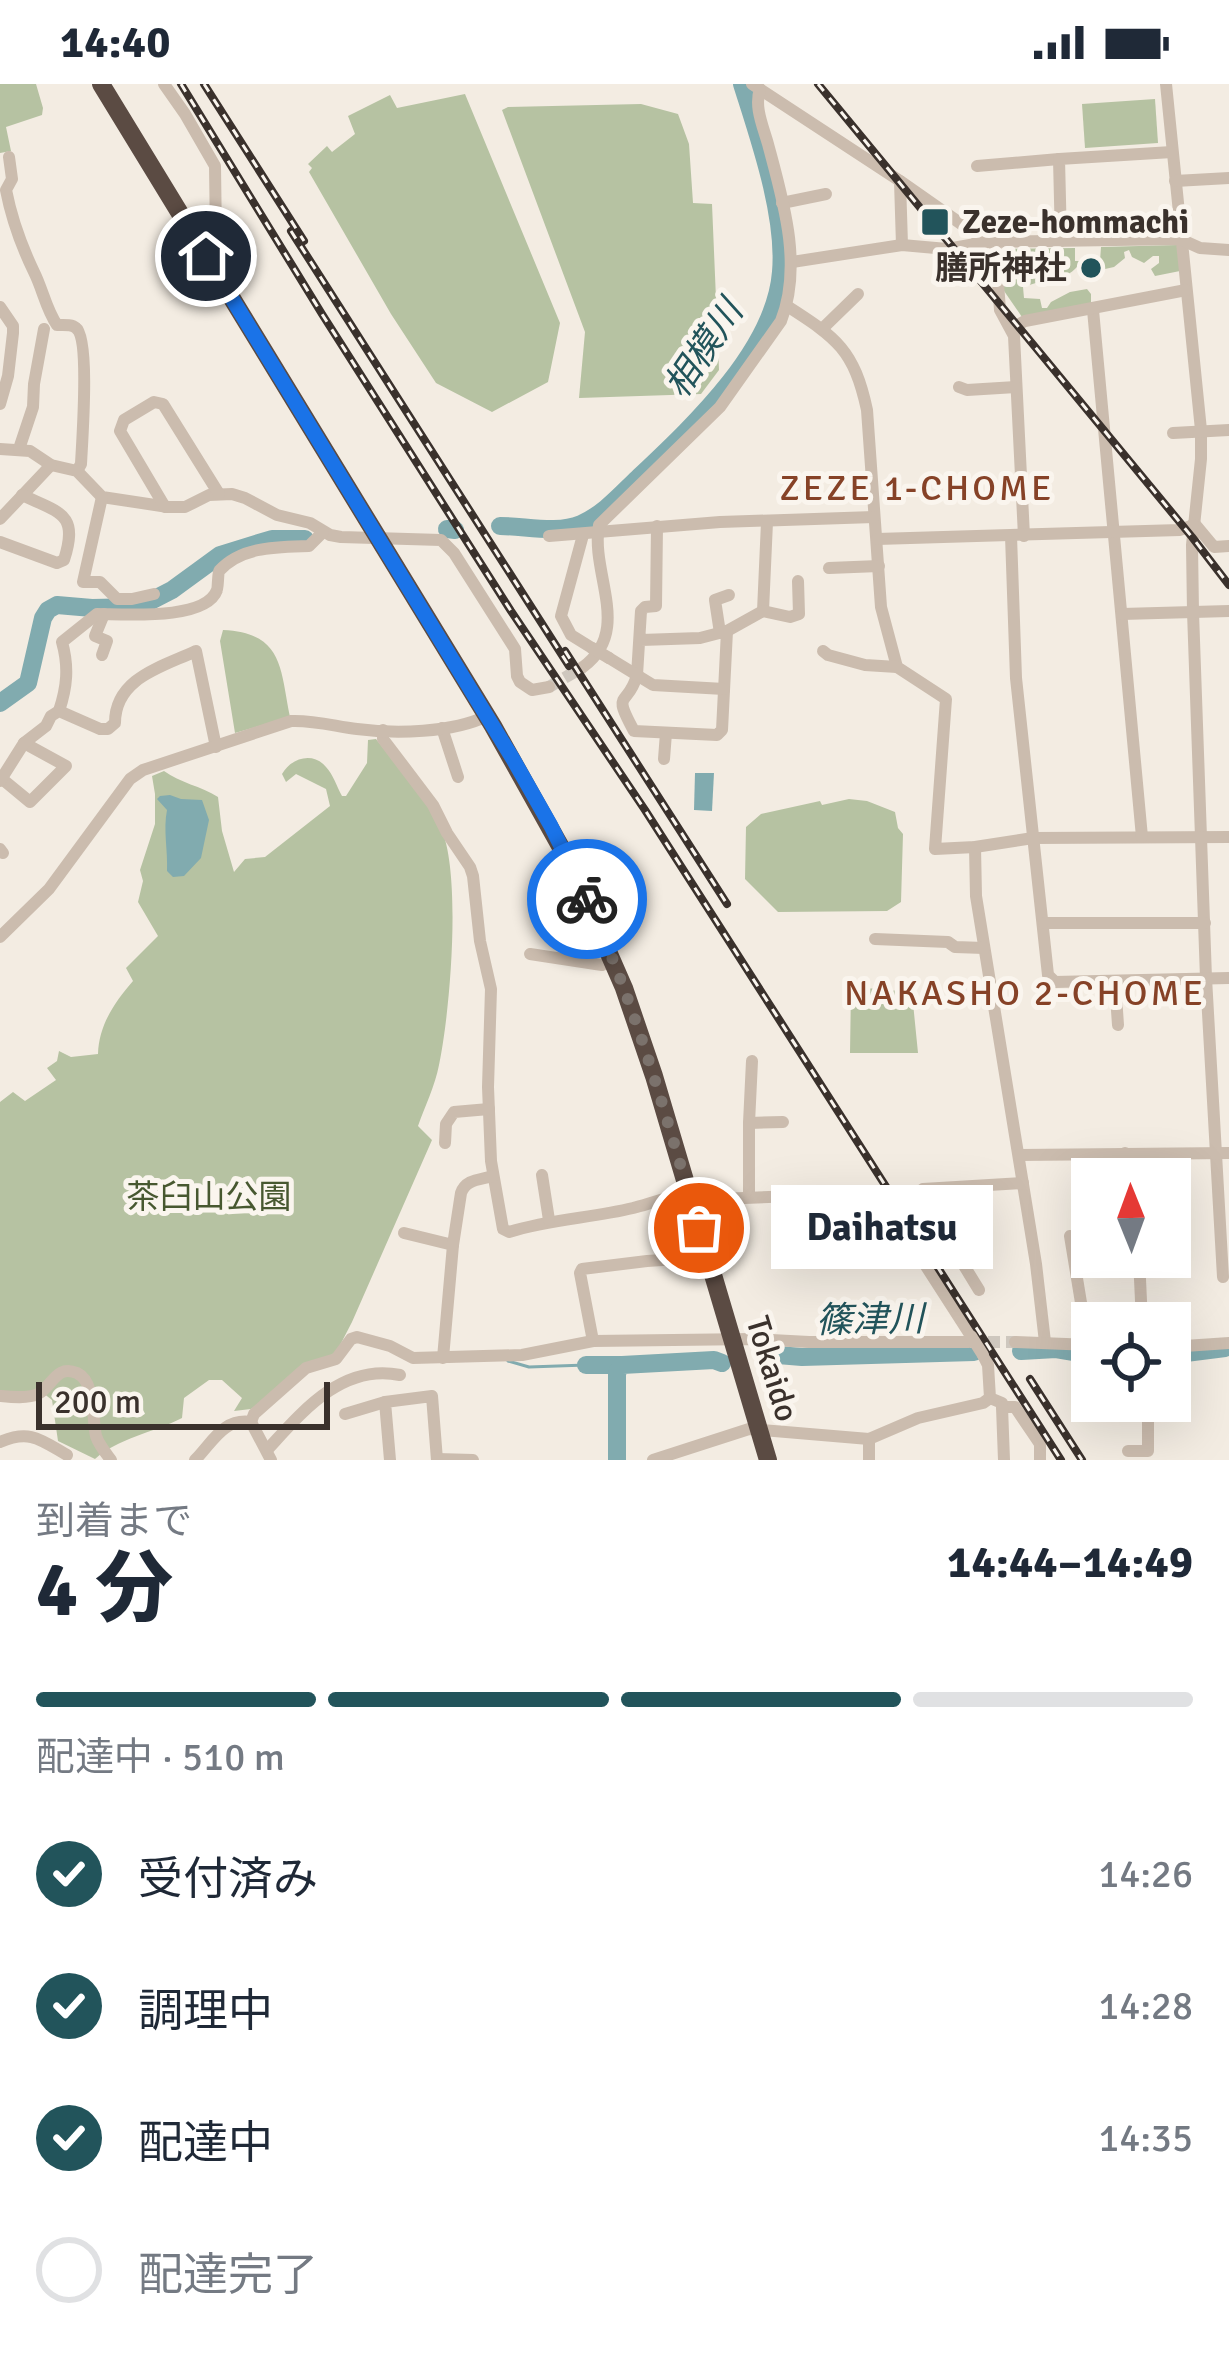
<!DOCTYPE html>
<html lang="ja">
<head>
<meta charset="utf-8">
<style>
	body { margin:0; font-family:Signika,"Noto Sans JP",sans-serif; background:#f6f6f7; color:#1f2937; height:100vh; display:flex; flex-direction:column; font-size:45px; white-space:nowrap }
	* { box-sizing:border-box; margin:0 }
	p { font-size:39px; color:#747a83 }
	.icon { flex:none; width:66px; height:66px; fill:none; stroke:currentColor; stroke-width:2; stroke-linecap:round; stroke-linejoin:round }
	.map { position:relative; height:1376px; overflow:hidden }
	.drawer { display:flex; flex-direction:column; background:#fff; flex:1 }
	.drawer>* { flex:none }
	.needle { width:78px; rotate:359deg }
	.buttons { position:absolute; left:1071px; top:1074px; display:grid; gap:24px }
	.buttons a { display:grid; place-items:center; width:120px; height:120px; border-radius:0px; background:#fff; box-shadow:0 12px 48px #0002; font-size:60px }
	.scale { position:absolute; left:36px; bottom:30px; width:294px; box-sizing:border-box; padding-left:12px; border:6px solid #3a312c; border-top:0; font-size:33px; line-height:42px; white-space:nowrap; color:#3a312c; -webkit-text-stroke:9px #faf5ee; paint-order:stroke }
	.pin { position:absolute; display:grid; place-items:center; width:102px; height:102px; color:#fff; margin:-51px; border:6px solid #fff; border-radius:50%; box-shadow:0 3px 12px #0007 }
	.courier { position:absolute; display:grid; place-items:center; width:120px; height:120px; margin:-60px; border:9px solid #1a73e8; border-radius:50%; background:#fff; color:#222; box-shadow:0 3px 15px #0007 }
	.bubble { position:absolute; height:84px; border-radius:0px; background:#fff; box-shadow:0 12px 48px #0002; font-size:39px; font-weight:800; line-height:84px; text-align:center }
	.headline em { font-style:normal; font-weight:800 }
	.headline div { display:flex; flex-direction:column-reverse }
	.headline { display:flex; align-items:center; justify-content:space-between; height:204px; padding:0 36px }
	h1 { font-size:78px; font-weight:800; line-height:90px }
	.bar { display:grid; grid-template-columns:repeat(4,1fr); gap:18px 12px; align-content:center; height:144px; padding:0 36px }
	.bar i { height:15px; border-radius:9px; background:#e0e1e3 }
	.bar .on { background:#22545b }
	.bar p { grid-column:span 4 }
	ol { padding:0 36px; list-style:none }
	li { display:flex; align-items:center; gap:36px; height:132px }
	li p { margin-inline-start:auto }
	li .icon { padding:12px; border-radius:50%; background:#22545b; color:#fff; stroke-width:4 }
	li:last-child { color:#747a83 }
	li i { width:66px; height:66px; border:6px solid #e0e1e3; border-radius:50% }
	.status { display:flex; justify-content:space-between; align-items:center; height:84px; padding:0 60px; background:#fff; direction:ltr }
	.status svg { height:33px; fill:currentColor }
	.map>svg:first-child { display:block }
</style>
</head>
<body>
<div class="status"><b>14:40</b><svg viewBox="0 0 49 12"><path d="M0 12V9h3v3zM5 12V6h3v6zM10 12V3h3v9zM15 12V0h3v12zM26 1h20v11H26zM47 4h2v5h-2z"/></svg></div>
<div class="map">
<svg width="1229" height="1376" viewBox="0 0 1229 1376">
	<rect width="100%" height="100%" fill="#f3ece2"/>
	<!-- green -->
	<g fill="#b6c2a2">
		<polygon points="0,0 36,0 43,24 42,31 6,43 11,67 0,69"/>
		<polygon points="465,10 560,239 548,298 492,328 436,299 391,230 309,88 312,84 308,80 327,62 332,68 355,50 348,32 390,11 397,24"/>
		<polygon points="1155,15 1158,59 1085,64 1082,20"/>
		<polygon points="641,20 678,30 689,60 693,119 712,120 719,286 701,310 579,314 585,248 502,26 508,23"/>
		<path d="M1177,161L1180,187L1155,192L1151,185L1159,179V172H1153L1144,179L1132,173L1129,166L1124,168L1125,174L1114,183L1105,185L1100,178H1093L1083,189L1077,183C1069,192 1057,196 1046,192L1039,198L1023,203L1024,214L1040,215L1042,224H1047L1051,218L1070,208L1087,205L1091,210V220L1022,233L1002,204L1000,165L1075,164V177H1100L1101,163Z"/>
		<path d="M223,546C284,549 280,585 290,633L235,649L220,557Z"/>
		<path d="M376,655C397,682 428,713 441,744C462,791 450,929 439,981C435,1002 425,1022 418,1042L432,1056L352,1238L337,1267L251,1325L234,1327L242,1314L222,1296H209L184,1314L182,1334C155,1348 116,1355 95,1375L58,1357L52,1316L38,1305L31,1307L0,1308V1018L13,1008L25,1017L56,996L47,984L57,977L59,967L71,973L98,970C99,941 114,919 133,897L126,884L158,852L138,818L143,797L140,786L155,740V710L152,692L164,687C180,699 201,702 218,713L222,747L234,788L245,775L265,773L330,722L326,705L296,690L286,698L282,690C291,674 313,667 326,683C333,690 337,703 342,712H346L367,679L368,656Z"/>
		<polygon points="849,715 867,717 895,728 898,744 903,750 901,818 887,827 778,828 745,795 746,743 761,730 820,717 822,721"/>
		<polygon points="889,904 890,907 907,905 909,919 913,919 918,969 850,969 851,905"/>
	</g>
	<!-- water -->
	<g fill="#81abaf">
		<polygon points="695,689 714,689 712,727 694,726"/>
		<path d="M170,711L181,715L202,716L209,736L201,774L184,792L173,793L167,787C168,766 163,746 167,726L157,715L160,712Z"/>
	</g>
	<g fill="none" stroke-linecap="round" stroke-linejoin="round">
		<!-- stream -->
		<polyline stroke="#81abaf" stroke-width="3" points="508,1277 529,1283 586,1281"/>
		<!-- river -->
		<g stroke="#81abaf" stroke-width="18">
			<path d="M500,442C526,442 557,450 581,440C604,430 621,410 638,394C693,342 775,266 781,188C786,131 759,54 742,0"/>
			<polyline points="447,445 455,446"/>
			<polyline points="0,619 28,599 43,534 48,526 57,521 92,524 139,523 172,506 220,471 272,455 305,455"/>
			<polyline points="1021,1267 1056,1265 1092,1271"/>
			<polyline points="766,1270 802,1273 974,1268"/>
			<polyline points="1170,1271 1225,1264"/>
			<polyline points="586,1281 622,1281"/>
			<polyline points="617,1376 617,1288 622,1281 714,1276 722,1279"/>
		</g>
		<!-- minor-tunnel -->
		<g stroke="#cec7be" stroke-width="12" stroke-dasharray="12 6" stroke-linecap="butt">
			<polyline points="549,603 583,583"/>
			<polyline points="970,1258 1015,1258"/>
		</g>
		<!-- minor -->
		<g stroke="#cbbcae" stroke-width="12">
			<polyline points="164,0 185,30 215,82 216,153 206,172"/>
			<polyline points="752,0 900,97 987,158"/>
			<polyline points="1166,0 1201,346 1201,375 1192,461 1193,528 1206,894 1223,1193"/>
			<path d="M9,73L12,95L6,106C12,137 21,161 34,188C43,206 46,225 57,241C63,241 72,240 76,244C90,254 82,358 81,380L77,387"/>
			<polyline points="977,82 1059,75"/>
			<polyline points="900,97 902,161"/>
			<polyline points="1175,97 1229,94"/>
			<polyline points="782,119 826,110"/>
			<polyline points="1061,157 1059,75 1172,68"/>
			<polyline points="995,158 1000,226 1014,252 1024,452"/>
			<polyline points="792,178 902,161 947,165 987,158 1180,155 1200,164 1229,166"/>
			<path d="M787,222C837,254 854,266 867,326L881,523L897,583L946,615L935,765L975,763L1033,754L1229,753"/>
			<polyline points="0,223 13,242 13,249 8,292 0,320"/>
			<polyline points="1093,226 1142,753"/>
			<polyline points="1012,244 1025,237 1186,206"/>
			<polyline points="822,245 858,210"/>
			<polyline points="959,303 967,306 1016,303"/>
			<polyline points="1173,349 1229,346"/>
			<polyline points="0,365 30,367 51,381 77,387 102,413 168,423 185,423 209,411 232,410 245,414 277,431 310,439 330,451 341,453 441,456 454,469 515,565 517,592 520,598 532,606 549,603"/>
			<polyline points="19,365 33,323 34,300 44,245"/>
			<polyline points="102,413 83,498 100,498 117,515 132,515 154,510"/>
			<polyline points="165,423 120,347 124,336 154,318 163,320 219,410"/>
			<polyline points="0,435 51,381"/>
			<polyline points="1194,439 1214,463 1229,462"/>
			<polyline points="583,451 561,532 571,551 592,564"/>
			<polyline points="549,452 720,438 874,433"/>
			<polyline points="1011,452 1016,594 1048,891 1055,898 1229,894"/>
			<polyline points="877,455 1180,446 1193,441"/>
			<path d="M0,458L57,479L64,476C79,429 60,429 22,411"/>
			<polyline points="829,484 879,482"/>
			<polyline points="763,527 767,438"/>
			<polyline points="1122,530 1229,527"/>
			<polyline points="727,547 763,527 790,533 799,530 798,497"/>
			<polyline points="720,549 715,516 729,511"/>
			<path d="M641,556L700,554L727,547L722,646L717,651L634,647C611,605 628,624 637,591L641,527L645,523L656,522L657,442"/>
			<polyline points="823,567 828,571 865,581 897,583"/>
			<polyline points="102,571 107,557 95,552 104,530"/>
			<polyline points="609,574 653,601 724,605"/>
			<path d="M583,583C633,546 590,490 599,441L720,323L781,237C803,181 783,116 768,60C763,42 754,23 760,5"/>
			<path d="M59,627C67,603 69,583 62,558L97,530C123,530 206,537 217,506C218,505 218,488 219,487C241,462 278,463 309,462L323,448"/>
			<polyline points="442,644 458,693"/>
			<path d="M383,646V655L433,721L447,749L470,783L473,792L480,857L491,905L488,1003L491,1077L503,1145L509,1148C550,1135 592,1134 633,1124C651,1119 669,1113 689,1109"/>
			<polyline points="664,675 666,649"/>
			<polyline points="2,695 30,718 66,682 24,659"/>
			<path d="M0,697L24,659L46,642L51,632L59,627L100,645H108L115,639C115,594 162,583 196,567L216,663"/>
			<polyline points="975,763 976,812 1036,1180 1045,1258"/>
			<polyline points="0,765 3,769"/>
			<polyline points="1044,839 1205,839"/>
			<path d="M0,853L49,805L130,695L143,686L291,637C314,636 334,642 357,645C395,650 452,649 487,632"/>
			<polyline points="875,855 948,858 955,863 984,864"/>
			<polyline points="530,870 602,881 613,876"/>
			<polyline points="1115,897 1118,941"/>
			<polyline points="749,1039 783,1038"/>
			<polyline points="445,1059 446,1040 454,1028 489,1025"/>
			<polyline points="1125,1069 1125,1095"/>
			<polyline points="1019,1071 1229,1069"/>
			<polyline points="542,1091 549,1136"/>
			<polyline points="749,1113 749,1039 752,977"/>
			<polyline points="691,1116 879,1109 971,1252"/>
			<polyline points="404,1149 453,1161"/>
			<polyline points="1070,1152 1088,1261"/>
			<polyline points="1139,1173 1142,1239"/>
			<polyline points="979,1206 919,1108 923,1105 1023,1099"/>
			<polyline points="593,1257 580,1189 582,1185 647,1177 708,1173"/>
			<polyline points="1015,1258 1091,1261"/>
			<polyline points="1170,1263 1229,1259"/>
			<polyline points="983,1271 988,1281 990,1314 1002,1319 1002,1323 1015,1323 1040,1360 1040,1376"/>
			<path d="M443,1274L453,1161L461,1109C466,1095 480,1096 493,1092"/>
			<path d="M0,1312C10,1313 28,1315 38,1310C52,1303 56,1280 77,1289C96,1298 92,1335 96,1352C99,1361 105,1368 111,1376"/>
			<polyline points="1002,1323 1004,1376"/>
			<polyline points="345,1330 385,1318"/>
			<polyline points="251,1338 254,1330 306,1284 336,1275 351,1255 357,1253 390,1262 413,1274 522,1271 593,1257 753,1255 809,1258 969,1258"/>
			<polyline points="869,1355 869,1376"/>
			<path d="M0,1358C30,1345 41,1356 67,1371"/>
			<path d="M267,1366C302,1328 342,1279 400,1291"/>
			<polyline points="1128,1367 1148,1367 1148,1317"/>
			<polyline points="437,1375 473,1376"/>
			<path d="M195,1376C213,1358 223,1334 251,1338L271,1376"/>
			<polyline points="390,1376 385,1318 432,1312 437,1376"/>
			<polyline points="653,1376 749,1345 869,1355 918,1334 983,1319 990,1314"/>
		</g>
		<!-- highway -->
		<polyline stroke="#5b4b43" stroke-width="18" points="101,0 493,642 568,776 624,904 654,992 768,1376"/>
		<!-- rail casing -->
		<g stroke="#3a312c" stroke-width="8">
			<g id="rail">
				<polyline points="181,0 322,230 511,527 645,726 1061,1376"/>
				<polyline points="204,0 304,157"/>
				<polyline points="818,0 1192,453 1229,501"/>
				<polyline points="291,147 569,582"/>
				<polyline points="565,567 727,820"/>
				<polyline points="1030,1295 1082,1376"/>
			</g>
		</g>
		<!-- rail -->
		<use href="#rail" stroke="#faf5ee" stroke-width="3" stroke-dasharray="9" stroke-linecap="butt"/>
		<!-- minor-bridge -->
		<g stroke="#cbbcae" stroke-width="12">
			<polyline points="592,564 609,574"/>
			<polyline points="971,1252 983,1271"/>
		</g>
	</g>
	<g fill="none" stroke-linecap="round" stroke-linejoin="round">
		<!-- done -->
		<path stroke="#7b726c" stroke-width="12" stroke-dasharray="0 21.6" d="M587,815C636,921 666,1033 699,1144"/>
		<!-- route -->
		<polyline stroke="#1a73e8" stroke-width="15" points="206,172 513,675 551,742 587,815"/>
	</g>
	<!-- markers -->
	<g fill="#22545b" stroke="#faf5ee" stroke-width="4.5">
		<rect x="920" y="123" width="30" height="30" rx="6"/>
		<circle cx="1091" cy="184" r="12"/>
	</g>
	<g text-anchor="middle" dominant-baseline="central" stroke-width="10" stroke-linejoin="round" paint-order="stroke">
		<!-- poi labels -->
		<g font-size="33" font-weight="bold" fill="#3a312c" stroke="#faf5ee" text-anchor="start">
			<text x="962" y="138">Zeze-hommachi</text>
			<text x="1067" y="184" text-anchor="end">膳所神社</text>
		</g>
		<!-- park labels -->
		<g font-size="33" fill="#475830" stroke="#faf5ee">
			<text x="209" y="1113">茶臼山公園</text>
		</g>
		<!-- street labels -->
		<g font-size="33" fill="#3a312c" stroke="#faf5ee">
			<text transform="translate(772 1285) rotate(73)">Tokaido</text>
		</g>
		<!-- water labels -->
		<g font-size="36" font-style="italic" fill="#22545b" stroke="#faf5ee">
			<text transform="translate(704 265) rotate(-56)">相模川</text>
			<text transform="translate(870 1236) rotate(-1)">篠津川</text>
		</g>
		<!-- neighbourhood labels -->
		<g font-size="36" letter-spacing="3" fill="#864227" stroke="#faf5ee">
			<text x="917" y="404">ZEZE 1-CHOME</text>
			<text x="1025" y="909">NAKASHO 2-CHOME</text>
		</g>
	</g>
</svg>
<div class="buttons">
<a><svg class="needle" viewBox="-14 -14 28 28"><path d="M0-13l5 13h-10z" fill="#e53935"/><path d="M0 13l5-13h-10z" fill="#747a83"/></svg></a>
<a><svg class="icon" aria-label="locate" viewBox="0 0 24 24"><circle cx="12" cy="12" r="6"/><path d="M12 2v4M12 18v4M2 12h4M18 12h4"/></svg></a>
</div>
<div class="scale">200 m</div>
<div class="pin" style="left:699px;top:1144px;background:#ea580c"><svg class="icon" aria-label="bag" viewBox="0 0 24 24"><path d="M5 8h14l-1 12H6zM9 8a3 3 0 0 1 6 0"/></svg></div>
<div class="pin" style="left:206px;top:172px;background:#1f2937"><svg class="icon" aria-label="home" viewBox="0 0 24 24"><path d="M3 11l9-7 9 7M6 9v11h12V9"/></svg></div>
<div class="courier" style="left:587px;top:815px"><svg class="icon" aria-label="bike" viewBox="0 0 24 24"><circle cx="6" cy="16" r="4"/><circle cx="18" cy="16" r="4"/><path d="M6 16l4-8h5l3 8M10 8l3 8H6M13 5h3"/></svg></div>
<div class="bubble" style="left:771px;top:1101px;width:222px">Daihatsu</div>
</div>
<section class="drawer">
<div class="headline"><div><h1>4 分</h1><p>到着まで</p></div><em>14:44–14:49</em></div>
<div class="bar"><i class="on"></i><i class="on"></i><i class="on"></i><i></i><p>配達中 · 510 m</p></div>
<ol>
<li><svg class="icon" aria-label="check" viewBox="0 0 24 24"><path d="M5 12l5 5 9-10"/></svg>受付済み<p>14:26</p></li>
<li><svg class="icon" aria-label="check" viewBox="0 0 24 24"><path d="M5 12l5 5 9-10"/></svg>調理中<p>14:28</p></li>
<li><svg class="icon" aria-label="check" viewBox="0 0 24 24"><path d="M5 12l5 5 9-10"/></svg>配達中<p>14:35</p></li>
<li><i></i>配達完了</li>
</ol>
</section>
</body>
</html>
